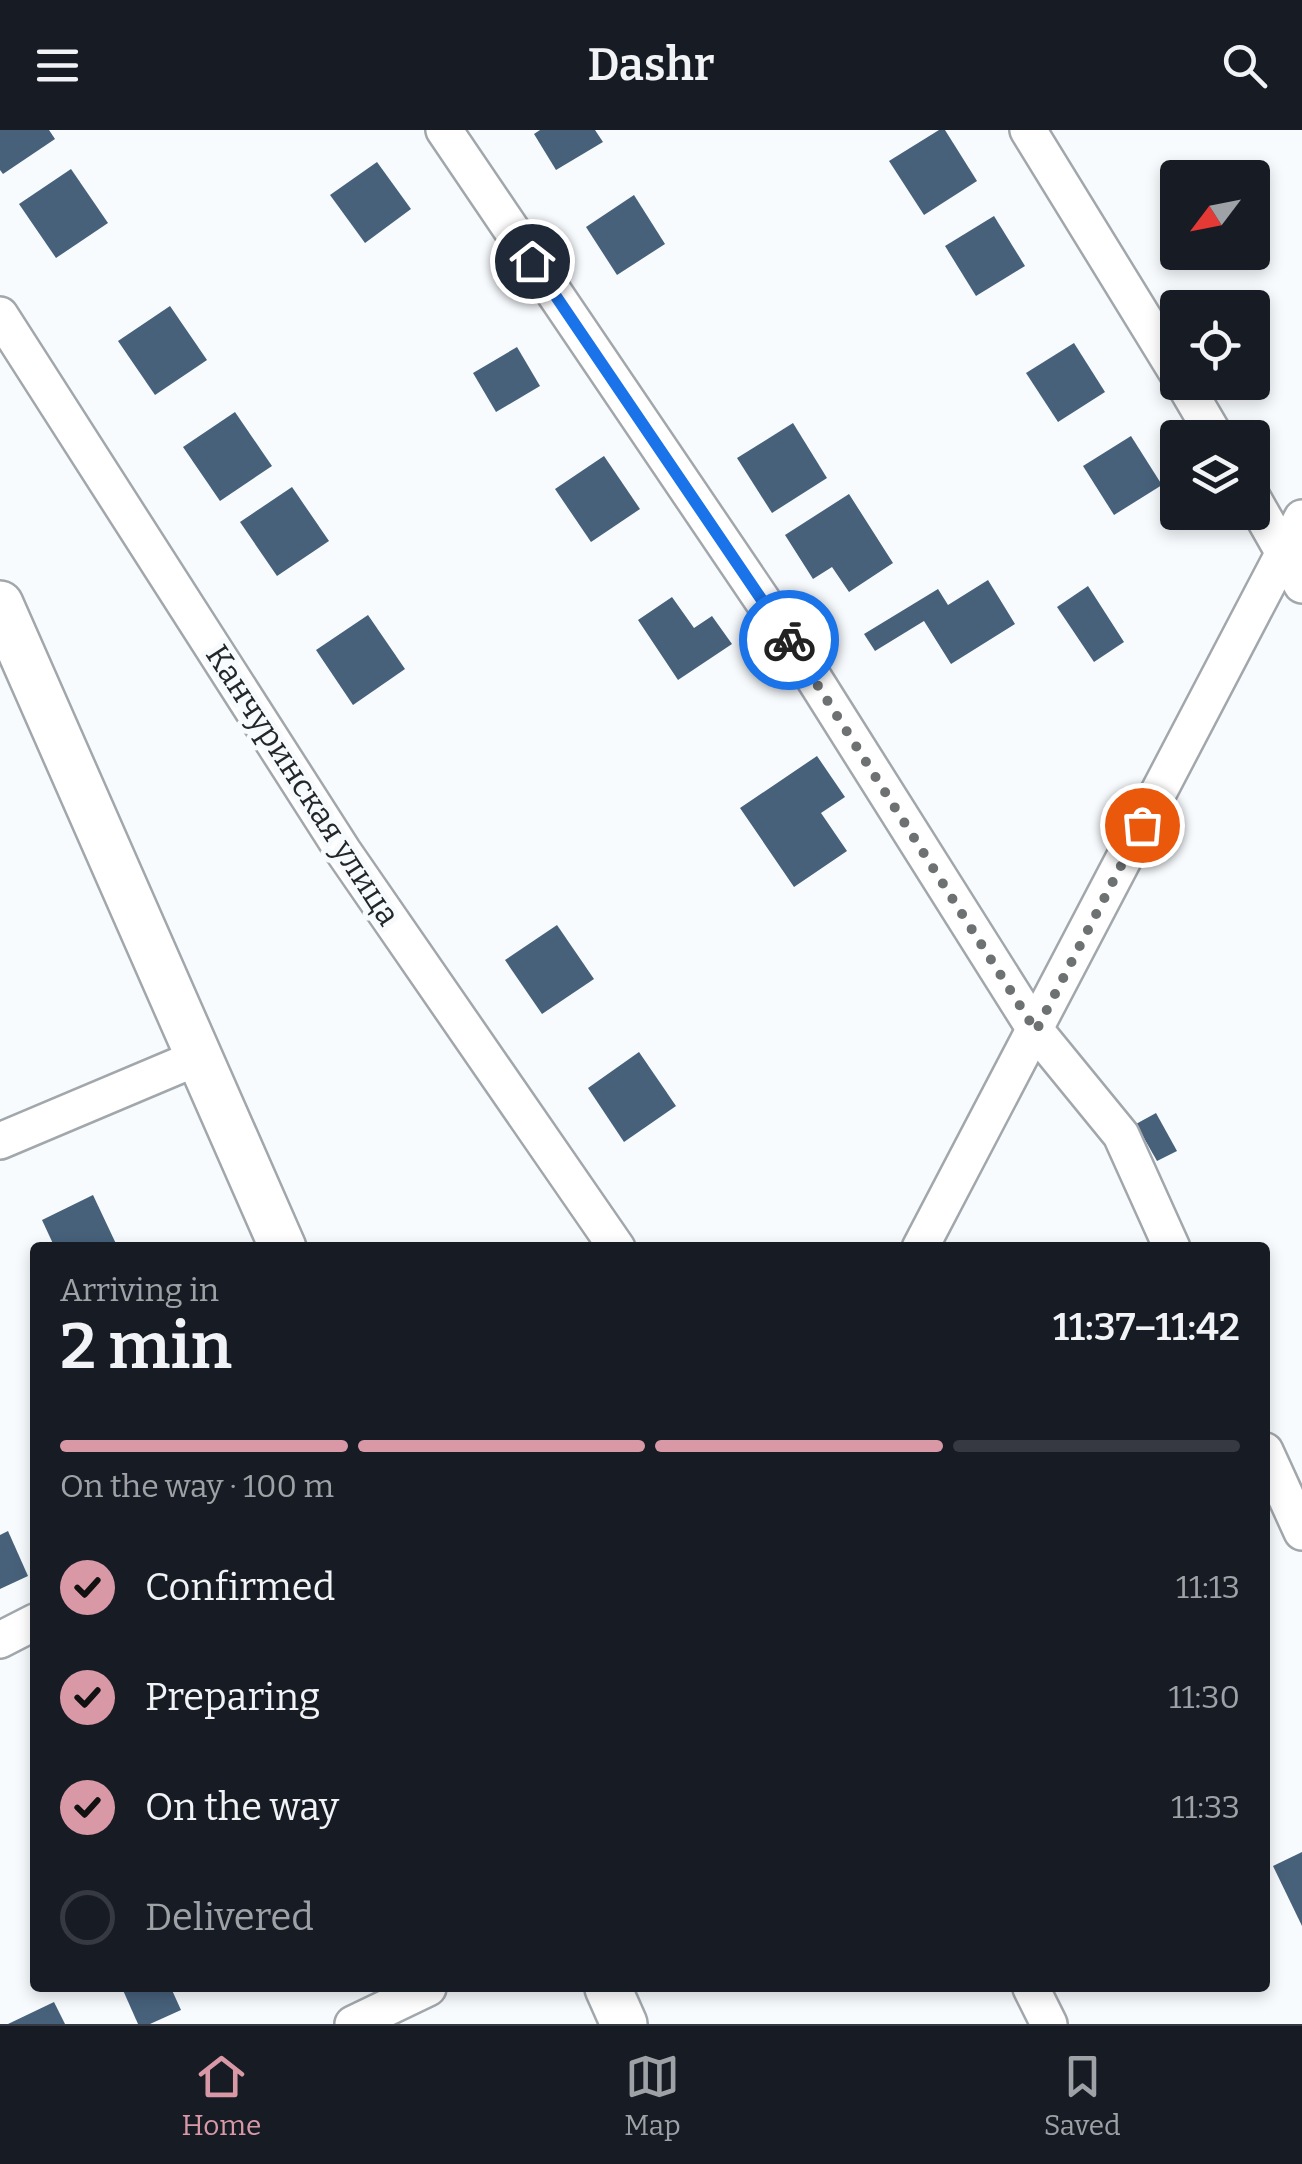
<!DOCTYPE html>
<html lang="en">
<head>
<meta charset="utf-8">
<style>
	body { margin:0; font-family:Bitter,serif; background:#242831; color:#f1f3f6; height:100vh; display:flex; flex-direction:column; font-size:38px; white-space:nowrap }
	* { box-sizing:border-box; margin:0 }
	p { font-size:32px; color:#9ea1a6 }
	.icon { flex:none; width:55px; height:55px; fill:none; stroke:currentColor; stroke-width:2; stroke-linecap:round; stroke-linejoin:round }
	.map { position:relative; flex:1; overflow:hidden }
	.drawer { position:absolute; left:30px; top:1112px; width:1240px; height:750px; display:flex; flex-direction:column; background:#171b24; border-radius:10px; box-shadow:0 5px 15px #0003 }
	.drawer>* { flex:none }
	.needle { width:65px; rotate:238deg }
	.fabs { position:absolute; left:1160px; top:30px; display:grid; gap:20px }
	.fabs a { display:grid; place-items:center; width:110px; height:110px; border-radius:10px; background:#171b24; box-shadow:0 5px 15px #0003; font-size:50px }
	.pin { position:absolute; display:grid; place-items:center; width:85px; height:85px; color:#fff; margin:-42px; border:5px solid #fff; border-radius:50%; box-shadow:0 2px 10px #0007 }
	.courier { position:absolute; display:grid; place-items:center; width:100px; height:100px; margin:-50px; border:8px solid #1a73e8; border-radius:50%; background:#fff; color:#222; box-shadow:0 2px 12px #0007 }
	.headline em { font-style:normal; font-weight:600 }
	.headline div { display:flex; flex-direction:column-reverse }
	.headline { display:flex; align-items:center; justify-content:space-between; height:170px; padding:0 30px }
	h1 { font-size:65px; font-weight:600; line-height:75px }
	.bar { display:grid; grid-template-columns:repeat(4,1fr); gap:15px 10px; align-content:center; height:120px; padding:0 30px }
	.bar i { height:12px; border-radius:8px; background:#363941 }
	.bar .selected { background:#d898a6 }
	.bar p { grid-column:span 4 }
	ol { padding:0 30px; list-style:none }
	li { display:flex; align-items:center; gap:30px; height:110px }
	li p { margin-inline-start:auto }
	li .icon { padding:10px; border-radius:50%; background:#d898a6; color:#111; stroke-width:4 }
	li:last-child { color:#9ea1a6 }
	li i { width:55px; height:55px; border:5px solid #363941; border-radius:50% }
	header { display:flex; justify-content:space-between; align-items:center; height:130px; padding:0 30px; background:#171b24; font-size:45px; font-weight:600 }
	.tabs { display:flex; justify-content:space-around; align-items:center; height:140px; border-top:2px solid #363941; background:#171b24; font-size:28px; color:#9ea1a6 }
	.tabs a { display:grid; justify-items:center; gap:5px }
	.tabs .selected { color:#d898a6 }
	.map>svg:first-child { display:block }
</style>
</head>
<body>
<header><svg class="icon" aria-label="menu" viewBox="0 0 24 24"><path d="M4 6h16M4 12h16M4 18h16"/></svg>Dashr<svg class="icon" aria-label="search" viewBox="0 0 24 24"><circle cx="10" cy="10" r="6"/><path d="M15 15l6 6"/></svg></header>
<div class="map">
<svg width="1302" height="1894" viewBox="0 0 1302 1894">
	<rect width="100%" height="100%" fill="#f8fbfe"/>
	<!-- building -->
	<g fill="#47617b">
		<polygon points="0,0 49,0 55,9 3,44 0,40"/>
		<polygon points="540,0 595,0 603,12 556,40 534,4"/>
		<polygon points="939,0 945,0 977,51 924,85 889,31"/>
		<polygon points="377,32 411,79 365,113 330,65"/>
		<polygon points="71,39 108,93 56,128 19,74"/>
		<polygon points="634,65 665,114 617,145 586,97"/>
		<polygon points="994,86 1025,136 976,166 945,116"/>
		<polygon points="170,176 207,230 155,265 118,211"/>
		<polygon points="1074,213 1105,262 1058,292 1026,243"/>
		<polygon points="517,217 540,256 496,282 473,243"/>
		<polygon points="235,282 272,336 220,371 183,317"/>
		<polygon points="793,293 827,348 772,383 737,328"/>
		<polygon points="1131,306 1162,355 1114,385 1083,336"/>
		<polygon points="604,326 640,379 591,412 555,359"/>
		<polygon points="292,357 329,411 277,446 240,392"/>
		<polygon points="849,364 893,433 849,462 832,437 813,449 785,405"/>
		<polygon points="988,450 1015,494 951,534 924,491 875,521 864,504 938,459 948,475"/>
		<polygon points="1088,456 1124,512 1094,532 1057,477"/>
		<polygon points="672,467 694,498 712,486 732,514 678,550 638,490"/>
		<polygon points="368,485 405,539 353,575 316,520"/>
		<polygon points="817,626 845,667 821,683 847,721 794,757 740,678"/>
		<polygon points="557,795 594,849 542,884 505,830"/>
		<polygon points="639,922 676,976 624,1012 588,958"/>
		<polygon points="1156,983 1177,1021 1157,1031 1136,994"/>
		<polygon points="93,1065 118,1118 55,1118 42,1090"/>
		<polygon points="8,1401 28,1446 0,1459 0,1405"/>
		<polygon points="1302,1722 1302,1796 1273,1736"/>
		<polygon points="122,1858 171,1858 181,1880 150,1894 138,1894"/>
		<polygon points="54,1872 65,1894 8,1894"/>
	</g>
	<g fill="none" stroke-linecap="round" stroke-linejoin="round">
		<!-- minor casing -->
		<g stroke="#a2a7ac" stroke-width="40">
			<g id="minor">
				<polyline points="444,0 798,523 1036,901 1121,1005 1172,1118"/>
				<polyline points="1028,0 1178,244"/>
				<polyline points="0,185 343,721 617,1118"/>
				<polyline points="1183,252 1216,308"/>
				<polyline points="1252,367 1302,455"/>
				<polyline points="0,1011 199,927"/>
				<polyline points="920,1118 1302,388"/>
				<polyline points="1265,1321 1302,1402"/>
				<polyline points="0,1510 35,1492"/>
				<polyline points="1031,1858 1049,1894"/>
				<polyline points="353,1894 428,1858"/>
			</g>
		</g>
		<!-- major casing -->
		<g stroke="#a2a7ac" stroke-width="50">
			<g id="major">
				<polyline points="0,474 283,1118"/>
				<polyline points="608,1858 624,1894"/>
			</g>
		</g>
		<!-- minor -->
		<use href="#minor" stroke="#fff" stroke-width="35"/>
		<!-- major -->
		<use href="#major" stroke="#fff" stroke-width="45"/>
	</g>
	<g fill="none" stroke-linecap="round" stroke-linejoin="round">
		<!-- done -->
		<polyline stroke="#6e7172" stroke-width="10" stroke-dasharray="0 18" points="789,510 1036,901 1142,695"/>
		<!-- route -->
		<polyline stroke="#1a73e8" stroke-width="12" points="532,131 789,510"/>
	</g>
	<g text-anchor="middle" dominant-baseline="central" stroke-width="10" stroke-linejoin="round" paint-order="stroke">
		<!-- street labels -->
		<g font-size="32" fill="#242627" stroke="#f8fbfe">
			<text transform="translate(303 655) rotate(57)">Канчуринская улица</text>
		</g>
	</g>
</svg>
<div class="fabs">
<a><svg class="needle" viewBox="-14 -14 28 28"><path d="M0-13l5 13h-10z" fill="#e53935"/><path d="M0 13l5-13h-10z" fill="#9ea1a6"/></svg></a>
<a><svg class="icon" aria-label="locate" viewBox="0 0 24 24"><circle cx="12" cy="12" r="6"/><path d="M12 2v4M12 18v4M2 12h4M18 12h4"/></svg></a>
<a><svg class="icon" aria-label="layers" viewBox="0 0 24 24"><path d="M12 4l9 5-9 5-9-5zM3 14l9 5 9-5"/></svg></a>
</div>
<div class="pin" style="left:1142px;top:695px;background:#ea580c"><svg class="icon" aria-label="bag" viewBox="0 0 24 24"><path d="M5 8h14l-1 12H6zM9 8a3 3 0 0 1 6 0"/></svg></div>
<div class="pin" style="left:532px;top:131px;background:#1f2937"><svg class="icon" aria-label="home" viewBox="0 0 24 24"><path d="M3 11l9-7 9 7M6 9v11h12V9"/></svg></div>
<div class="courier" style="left:789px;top:510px"><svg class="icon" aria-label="bike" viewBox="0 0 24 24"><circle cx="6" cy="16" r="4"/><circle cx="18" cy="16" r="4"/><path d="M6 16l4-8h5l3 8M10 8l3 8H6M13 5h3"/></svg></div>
<section class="drawer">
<div class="headline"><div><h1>2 min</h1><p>Arriving in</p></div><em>11:37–11:42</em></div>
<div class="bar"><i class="selected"></i><i class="selected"></i><i class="selected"></i><i></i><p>On the way · 100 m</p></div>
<ol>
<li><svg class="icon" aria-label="check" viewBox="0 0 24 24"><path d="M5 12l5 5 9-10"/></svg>Confirmed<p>11:13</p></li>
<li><svg class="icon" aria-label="check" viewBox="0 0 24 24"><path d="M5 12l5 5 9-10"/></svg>Preparing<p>11:30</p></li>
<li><svg class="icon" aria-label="check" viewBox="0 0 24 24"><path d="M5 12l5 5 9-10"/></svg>On the way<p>11:33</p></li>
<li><i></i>Delivered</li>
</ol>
</section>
</div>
<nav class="tabs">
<a class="selected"><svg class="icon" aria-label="home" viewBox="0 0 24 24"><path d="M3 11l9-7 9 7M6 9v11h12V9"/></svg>Home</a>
<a><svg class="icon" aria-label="map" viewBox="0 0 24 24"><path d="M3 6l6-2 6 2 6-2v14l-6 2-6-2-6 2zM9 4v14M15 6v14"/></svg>Map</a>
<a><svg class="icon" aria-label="saved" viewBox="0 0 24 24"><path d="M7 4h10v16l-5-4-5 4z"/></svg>Saved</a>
</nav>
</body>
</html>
